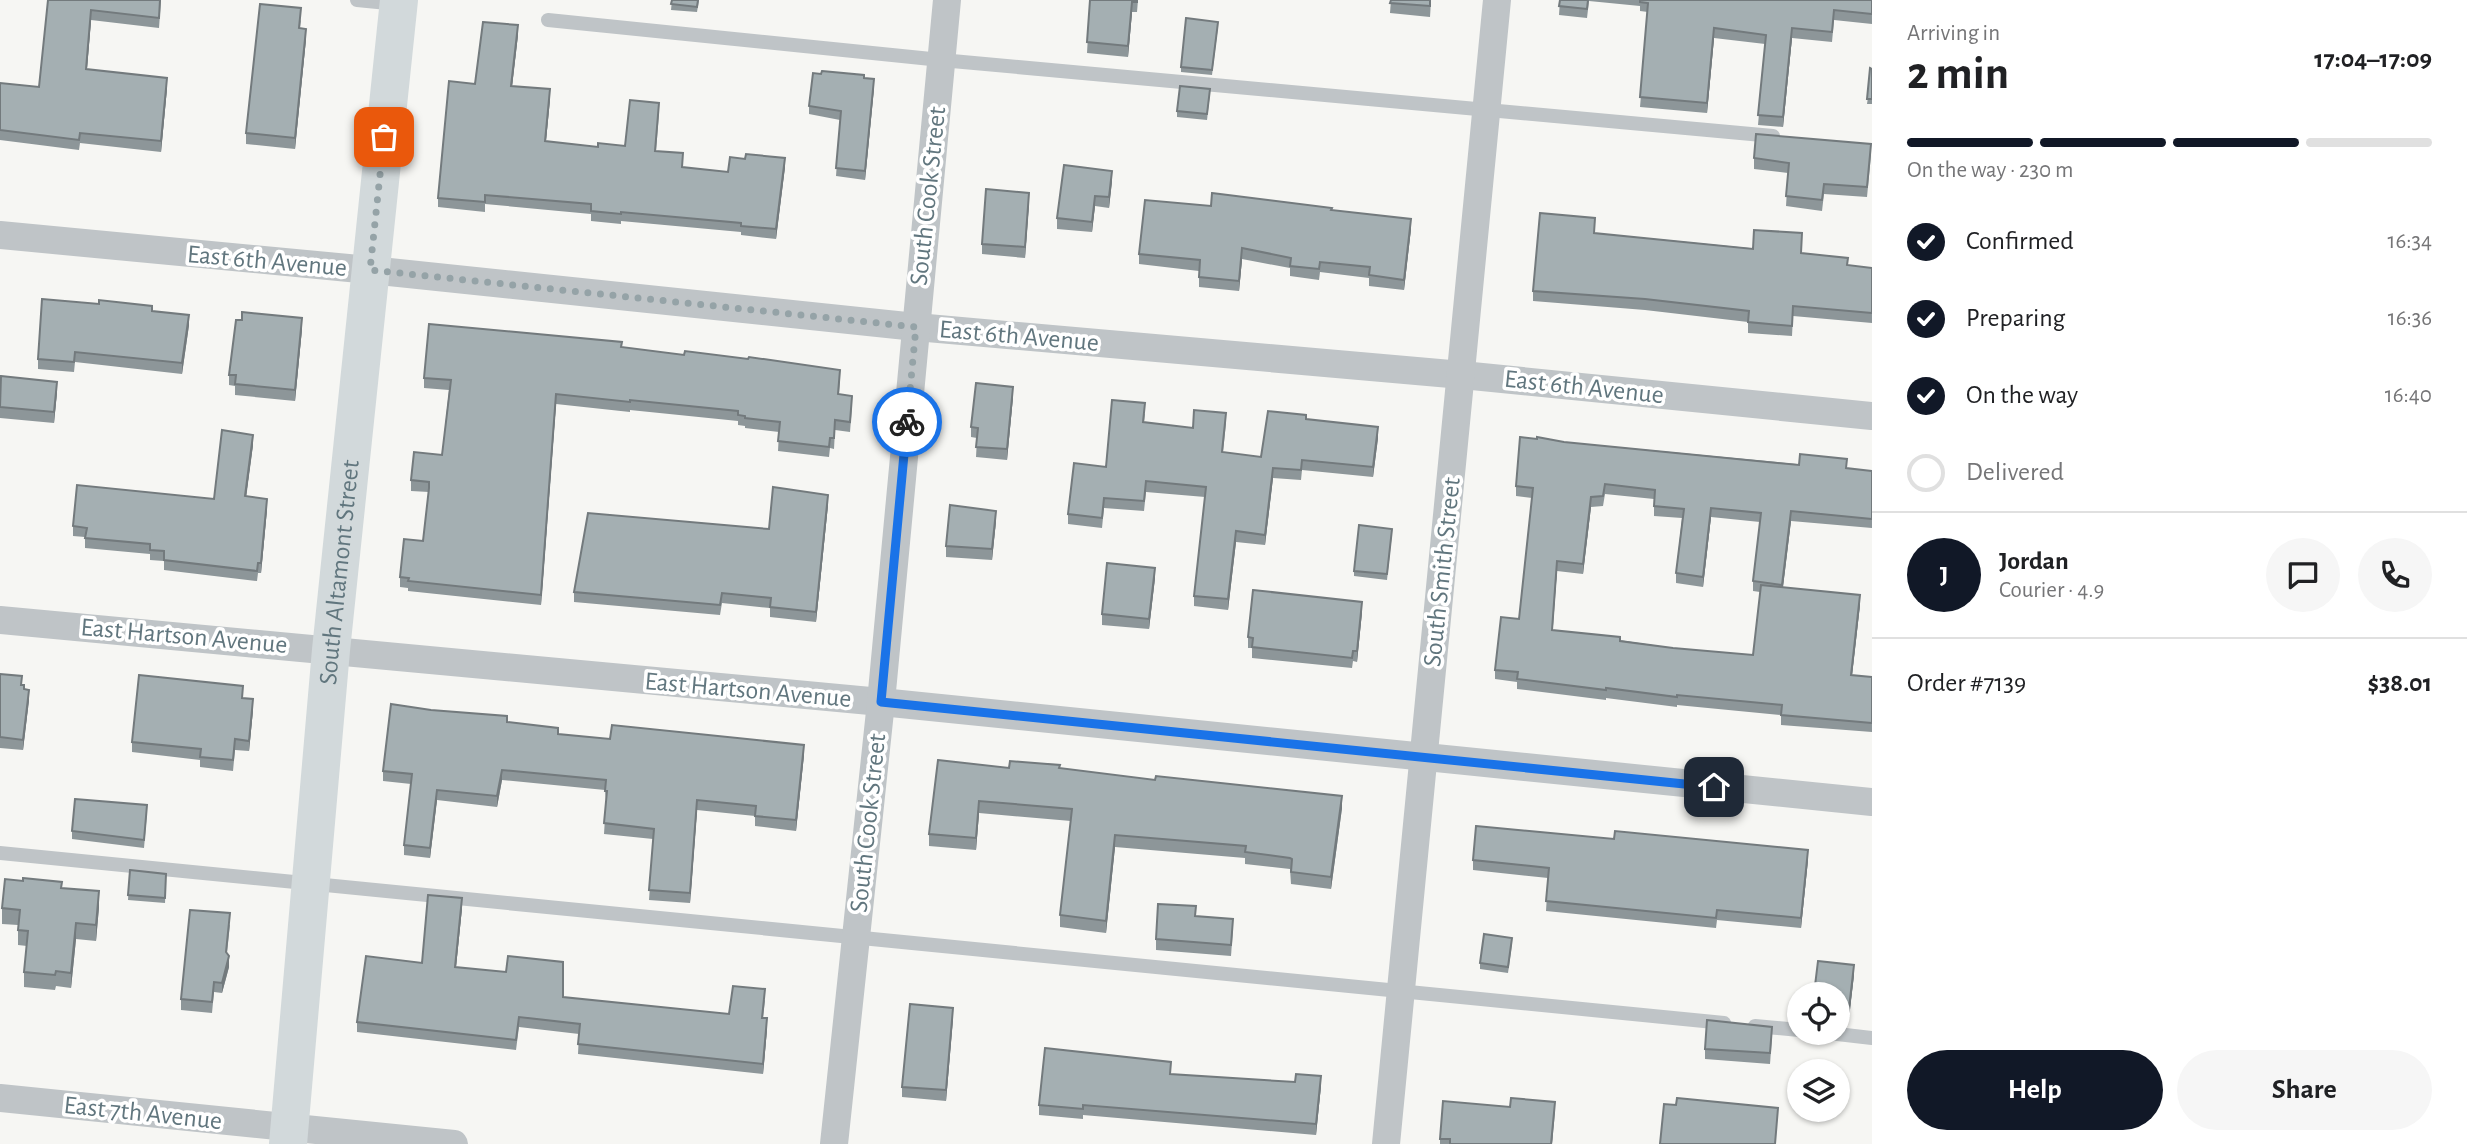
<!DOCTYPE html>
<html lang="en">
<head>
<meta charset="utf-8">
<style>
	body { margin:0; font-family:"Alegreya Sans",sans-serif; background:#f6f6f6; color:#202124; height:100vh; display:flex; flex-direction:column; font-size:26px; white-space:nowrap }
	* { box-sizing:border-box; margin:0 }
	p { font-size:23px; color:#757577 }
	.icon { flex:none; width:38px; height:38px; fill:none; stroke:currentColor; stroke-width:2; stroke-linecap:round; stroke-linejoin:round }
	.map { position:relative; flex:1; overflow:hidden }
	.details { display:flex; flex-direction:column; background:#fff; width:595px }
	.details>* { flex:none }
	.tools { position:absolute; left:1787px; top:982px; display:grid; gap:14px }
	.tools a { display:grid; place-items:center; width:63px; height:63px; border-radius:50%; background:#fff; box-shadow:0 2px 5px #0004; font-size:35px }
	.pin { position:absolute; display:grid; place-items:center; width:60px; height:60px; color:#fff; margin:-30px; border-radius:14px; box-shadow:0 4px 10px #0006 }
	.courier { position:absolute; display:grid; place-items:center; width:70px; height:70px; margin:-35px; border:5px solid #1a73e8; border-radius:50%; background:#fff; color:#222; box-shadow:0 2px 9px #0007 }
	.headline em { font-style:normal; font-weight:700 }
	.headline div { display:flex; flex-direction:column-reverse }
	.headline { display:flex; align-items:center; justify-content:space-between; height:119px; padding:0 35px }
	h1 { font-size:46px; font-weight:700; line-height:52px }
	.bar { display:grid; grid-template-columns:repeat(4,1fr); gap:10px 7px; align-content:center; height:84px; padding:0 35px }
	.bar i { height:9px; border-radius:5px; background:#e0e0e0 }
	.bar .current { background:#111827 }
	.bar p { grid-column:span 4 }
	.line { display:flex; align-items:center; gap:18px; padding:0 35px; border-top:2px solid #e0e0e0 }
	.line div { flex:1 }
	.round { display:grid; place-items:center; flex:none; width:74px; height:74px; border-radius:37px; background:#f6f6f6 }
	ol { padding:0 35px; list-style:none }
	li { display:flex; align-items:center; gap:21px; height:77px }
	li p { margin-inline-start:auto }
	li .icon { padding:7px; border-radius:50%; background:#111827; color:#fff; stroke-width:4 }
	li:last-child { color:#757577 }
	li i { width:38px; height:38px; border:4px solid #e0e0e0; border-radius:50% }
	.cta { display:flex; gap:14px; margin-top:auto; padding:14px 35px }
	.cta a { flex:1; height:80px; border-radius:42px; background:#111827; color:#fff; font-size:28px; font-weight:700; line-height:80px; text-align:center }
	.cta a+a { background:#f6f6f6; color:#202124 }
	main { display:flex; flex:1; min-height:0 }
	.map>svg:first-child { display:block }
</style>
</head>
<body>
<main>
<div class="map">
<svg width="1872" height="1144" viewBox="0 0 1872 1144">
	<rect width="100%" height="100%" fill="#f6f6f3"/>
	<g fill="none" stroke-linecap="round" stroke-linejoin="round">
		<!-- lane -->
		<g stroke="#bfc4c7" stroke-width="14">
			<polyline points="357,0 398,4"/>
			<polyline points="548,20 941,60 1773,136"/>
			<polyline points="0,853 1724,1023"/>
			<polyline points="1755,1026 1799,1030"/>
			<polyline points="1820,1032 1872,1038"/>
		</g>
		<!-- street -->
		<g stroke="#bfc4c7" stroke-width="28">
			<polyline points="0,235 370,270 916,327 1462,375 1872,416"/>
			<polyline points="0,620 881,702 1872,802"/>
			<polyline points="0,1098 454,1144"/>
			<polyline points="834,1144 881,702 947,0"/>
			<polyline points="1386,1144 1497,0"/>
		</g>
		<!-- secondary -->
		<path stroke="#d2d9db" stroke-width="38" id="s1" d="M288,1144L331,650L399,0"/>
	</g>
	<!-- wall -->
	<g fill="#8d9699" fill-rule="evenodd">
		<polygon points="48,0 161,0 159,28 91,20 87,69 167,88 161,152 80,143 79,150 0,140 0,83 39,87"/>
		<polygon points="672,0 699,0 697,12 671,10"/>
		<polygon points="1090,0 1138,0 1137,12 1132,12 1128,57 1087,53"/>
		<polygon points="1391,0 1431,0 1430,17 1390,13"/>
		<polygon points="1560,0 1872,0 1872,24 1834,20 1832,42 1792,38 1783,127 1758,125 1765,44 1714,38 1707,113 1640,107 1648,12 1640,11 1640,6 1589,1 1587,18 1559,15"/>
		<polygon points="301,19 300,28 306,39 295,149 246,144 246,133"/>
		<polygon points="1218,27 1212,75 1181,72 1181,67"/>
		<polygon points="518,35 512,86 550,99 546,141 598,147 625,146 659,113 656,151 682,168 728,172 785,167 776,239 741,235 741,232 621,221 621,224 591,221 591,214 485,204 485,212 438,207 438,198 475,84"/>
		<polygon points="1872,69 1872,104 1867,104"/>
		<polygon points="821,74 864,78 874,88 865,180 836,176 840,120 809,114 809,106"/>
		<polygon points="1210,94 1207,120 1177,117 1177,111"/>
		<polygon points="1871,155 1867,197 1824,194 1822,211 1786,206 1788,173 1754,169 1754,158"/>
		<polygon points="1112,181 1109,208 1095,206 1092,232 1057,229 1057,218"/>
		<polygon points="1029,203 1025,258 982,254 982,244"/>
		<polygon points="1211,206 1332,211 1411,229 1404,290 1369,286 1369,278 1320,272 1319,280 1290,276 1290,268 1242,259 1239,291 1199,287 1199,271 1139,264 1139,254"/>
		<polygon points="1595,228 1595,233 1801,253 1848,265 1872,268 1872,323 1793,316 1792,336 1748,333 1748,322 1645,310 1533,301 1533,291"/>
		<polygon points="152,311 189,325 182,374 75,362 74,372 38,369 38,359"/>
		<polygon points="242,320 302,329 295,401 235,395 235,386 229,385 229,375"/>
		<polygon points="622,347 840,380 839,394 852,406 850,432 835,430 834,449 830,448 829,457 778,451 779,432 745,428 745,426 738,425 738,421 630,410 630,412 556,404 541,605 408,591 408,588 400,587 400,577 423,541 429,492 411,491 411,480 442,455 449,390 424,388 424,378"/>
		<polygon points="0,391 57,392 54,423 0,418"/>
		<polygon points="1013,397 1007,460 976,457 977,438 971,437 971,427"/>
		<polygon points="1145,413 1144,423 1193,428 1226,423 1223,452 1261,457 1306,419 1378,438 1373,477 1302,470 1301,480 1273,478 1265,545 1236,542 1228,610 1194,606 1194,596 1205,497 1146,492 1144,511 1104,508 1102,528 1068,524 1068,514 1106,467"/>
		<path d="M1564,442L1872,471V528L1791,521L1783,587L1860,605L1852,675L1872,677V732L1781,725V715L1677,705V707L1606,698V700L1517,689V682L1495,679V670L1519,619L1532,498L1516,496V486ZM1605,494L1654,499V516L1682,518L1676,573V583L1703,587L1711,517L1760,522L1753,581V591L1760,592L1753,655L1673,648L1552,630L1557,571L1583,574L1591,507L1603,506Z"/>
		<polygon points="253,445 246,496 267,509 261,573 258,573 257,581 164,570 164,561 150,560 150,554 85,548 85,537 73,536 73,526 214,499"/>
		<polygon points="828,505 816,622 770,617 770,608 722,603 720,615 574,602 574,592 769,529"/>
		<polygon points="996,521 992,560 946,557 946,546"/>
		<polygon points="1392,534 1387,580 1354,576 1354,571"/>
		<polygon points="1155,578 1149,629 1102,625 1102,614"/>
		<polygon points="1362,612 1357,662 1353,661 1352,668 1252,658 1252,648 1248,648 1248,637"/>
		<polygon points="0,674 22,685 29,700 23,750 0,748"/>
		<polygon points="243,698 253,710 249,751 235,750 233,771 200,767 200,760 132,752 132,742"/>
		<polygon points="507,722 558,734 610,739 804,755 796,831 755,826 755,816 697,810 690,903 649,900 653,839 604,834 606,801 605,790 502,780 497,807 437,800 430,858 404,855 404,845 411,784 383,781 383,771"/>
		<polygon points="1009,768 1060,768 1342,808 1331,889 1291,884 1290,869 1245,864 1245,858 1115,847 1106,933 1060,927 1060,915 1071,821 979,813 976,850 929,846 929,834"/>
		<polygon points="147,813 144,848 72,839 72,831"/>
		<polygon points="1473,860 1808,860 1801,928 1717,920 1716,928 1546,911 1548,878 1473,870"/>
		<polygon points="130,870 166,874 165,903 128,900"/>
		<polygon points="62,888 99,907 96,941 76,939 71,988 56,986 55,990 24,987 24,972 27,946 18,945 18,925 2,924 2,908"/>
		<polygon points="462,908 456,967 563,997 729,1014 765,1000 763,1018 767,1029 763,1074 578,1054 579,1034 519,1027 516,1050 357,1032 357,1022 422,963"/>
		<polygon points="230,924 227,953 229,967 222,993 214,992 212,1013 181,1010 181,999"/>
		<polygon points="1233,929 1231,956 1156,950 1156,939"/>
		<polygon points="1512,944 1508,973 1480,969 1480,963"/>
		<polygon points="1854,975 1849,1018 1838,1017 1838,994"/>
		<polygon points="953,1018 946,1101 902,1097 902,1087"/>
		<polygon points="1772,1037 1770,1064 1705,1059 1705,1049"/>
		<polygon points="1171,1074 1321,1086 1316,1135 1083,1115 1083,1119 1039,1115 1039,1105"/>
		<polygon points="1555,1112 1552,1144 1440,1144 1440,1139"/>
	</g>
	<!-- shaded-wall -->
	<g fill="#737a7d">
		<polygon points="1132,2 1132,12 1128,57 1128,46"/>
		<polygon points="91,10 91,20 86,80 86,69"/>
		<polygon points="518,25 518,35 511,96 511,86"/>
		<polygon points="1714,28 1714,38 1707,113 1707,103"/>
		<polygon points="1792,28 1792,38 1783,127 1783,117"/>
		<polygon points="306,29 306,39 295,149 295,138"/>
		<polygon points="167,78 167,88 161,152 161,141"/>
		<polygon points="874,79 874,88 865,180 865,171"/>
		<polygon points="550,89 550,99 545,151 545,141"/>
		<polygon points="785,158 785,167 776,239 776,229"/>
		<polygon points="1112,171 1112,181 1109,208 1109,197"/>
		<polygon points="1029,193 1029,203 1025,258 1025,247"/>
		<polygon points="1095,196 1095,206 1092,232 1092,222"/>
		<polygon points="1411,219 1411,229 1404,290 1404,280"/>
		<polygon points="1242,248 1242,259 1239,291 1239,281"/>
		<polygon points="189,315 189,325 182,374 182,363"/>
		<polygon points="302,318 302,329 295,401 295,390"/>
		<polygon points="57,382 57,392 54,423 54,412"/>
		<polygon points="1013,387 1013,397 1007,460 1007,449"/>
		<polygon points="556,394 556,404 541,605 541,595"/>
		<polygon points="1378,427 1378,438 1373,477 1373,467"/>
		<polygon points="253,435 253,445 245,506 245,496"/>
		<polygon points="1273,468 1273,478 1265,545 1265,535"/>
		<polygon points="828,495 828,505 816,622 816,612"/>
		<polygon points="1591,497 1591,507 1583,574 1583,564"/>
		<polygon points="267,499 267,509 261,573 261,563"/>
		<polygon points="1711,508 1711,517 1703,587 1703,577"/>
		<polygon points="996,511 996,521 992,560 992,549"/>
		<polygon points="1791,511 1791,521 1782,595 1782,585"/>
		<polygon points="1236,531 1236,542 1228,610 1228,599"/>
		<polygon points="1557,561 1557,571 1552,640 1552,630"/>
		<polygon points="1155,568 1155,578 1149,629 1149,619"/>
		<polygon points="1860,595 1860,605 1851,685 1851,675"/>
		<polygon points="1362,602 1362,612 1357,662 1357,651"/>
		<polygon points="29,690 29,700 23,750 23,740"/>
		<polygon points="253,699 253,710 249,751 249,741"/>
		<polygon points="804,745 804,755 796,831 796,820"/>
		<polygon points="502,770 502,780 497,807 497,796"/>
		<polygon points="437,790 437,800 430,858 430,848"/>
		<polygon points="1342,796 1342,808 1331,889 1331,877"/>
		<polygon points="697,800 697,810 690,903 690,893"/>
		<polygon points="979,801 979,813 976,850 976,838"/>
		<polygon points="1115,835 1115,847 1106,933 1106,921"/>
		<polygon points="1808,850 1808,860 1801,928 1801,918"/>
		<polygon points="99,891 99,907 96,941 96,925"/>
		<polygon points="462,898 462,908 455,977 455,967"/>
		<polygon points="76,923 76,939 71,988 71,973"/>
		<polygon points="229,956 229,967 222,993 222,983"/>
		<polygon points="1854,965 1854,975 1849,1018 1849,1008"/>
		<polygon points="953,1008 953,1018 946,1101 946,1090"/>
		<polygon points="767,1018 767,1029 763,1074 763,1064"/>
		<polygon points="1321,1076 1321,1086 1316,1135 1316,1124"/>
		<polygon points="1555,1102 1552,1144 1551,1144"/>
	</g>
	<!-- building -->
	<g fill="#a4afb2" stroke="#737a7d" stroke-width="2">
		<polygon points="48,0 160,0 159,18 91,10 86,69 167,78 161,141 80,133 79,140 0,130 0,83 39,87"/>
		<polygon points="672,0 698,0 697,7 671,4"/>
		<polygon points="1090,0 1137,0 1137,2 1132,2 1128,46 1087,42"/>
		<polygon points="1391,0 1430,0 1430,6 1390,3"/>
		<polygon points="1560,0 1588,0 1587,9 1559,6"/>
		<polygon points="1640,0 1872,0 1872,14 1834,10 1832,32 1792,28 1783,117 1758,115 1766,35 1714,28 1707,103 1640,97 1648,3 1640,2"/>
		<polygon points="260,4 301,8 299,28 306,29 295,138 246,133"/>
		<polygon points="1186,18 1218,22 1212,70 1181,67"/>
		<polygon points="483,22 518,25 511,86 550,89 545,141 598,147 598,143 625,146 630,100 659,103 655,151 683,153 682,167 728,172 730,157 745,159 746,154 785,158 776,229 741,226 741,223 621,212 621,214 591,211 591,204 485,195 485,202 438,198 449,81 475,84"/>
		<polygon points="1870,68 1872,69 1872,99 1867,99"/>
		<polygon points="822,71 864,75 864,78 874,79 865,171 836,168 841,111 809,106 813,73 821,74"/>
		<polygon points="1180,86 1210,89 1207,114 1177,111"/>
		<polygon points="1756,134 1871,144 1867,187 1824,184 1822,200 1786,196 1789,163 1754,158"/>
		<polygon points="1064,165 1112,171 1109,197 1095,196 1092,222 1057,218"/>
		<polygon points="986,189 1029,193 1025,247 982,244"/>
		<polygon points="1212,193 1332,208 1331,210 1411,219 1404,280 1369,275 1370,267 1320,262 1319,269 1290,266 1291,258 1242,248 1239,281 1199,277 1200,260 1139,254 1145,200 1211,206"/>
		<polygon points="1540,213 1595,218 1594,233 1753,249 1754,230 1802,233 1801,253 1848,258 1847,265 1872,268 1872,313 1793,306 1792,326 1748,322 1749,311 1645,299 1533,291"/>
		<polygon points="42,299 99,304 99,300 152,306 152,311 189,315 182,363 75,352 74,362 38,359"/>
		<polygon points="242,312 302,318 295,390 235,384 236,375 229,375 236,320 242,320"/>
		<polygon points="429,324 622,342 621,347 684,355 685,351 748,359 749,357 840,370 838,394 852,396 850,422 835,420 834,438 830,438 829,447 778,441 780,422 745,418 745,416 738,415 738,411 630,400 630,402 556,394 541,595 408,581 409,578 400,577 404,539 423,541 429,488 429,482 411,480 414,452 442,455 451,380 424,378"/>
		<polygon points="1,376 57,382 54,412 0,407"/>
		<polygon points="976,383 1013,387 1007,449 976,447 978,428 971,427"/>
		<polygon points="1112,400 1145,403 1143,422 1193,428 1194,410 1226,413 1222,452 1261,457 1268,411 1306,415 1306,419 1378,427 1373,467 1302,460 1301,470 1273,468 1265,535 1236,531 1228,599 1194,596 1206,487 1146,481 1144,501 1104,498 1102,518 1068,514 1074,463 1106,467"/>
		<polygon points="222,430 253,435 245,496 267,499 261,563 258,563 257,571 164,560 164,551 150,550 150,544 85,538 87,528 73,526 77,485 214,499"/>
		<polygon points="1520,437 1537,439 1537,437 1564,442 1799,465 1800,454 1847,459 1846,468 1872,471 1872,519 1791,511 1782,585 1753,581 1761,513 1711,508 1703,577 1676,573 1684,509 1654,506 1655,490 1605,484 1603,496 1591,497 1583,564 1557,561 1552,630 1620,637 1620,641 1673,648 1753,655 1761,585 1860,595 1851,675 1872,677 1872,723 1781,715 1782,705 1677,695 1677,697 1606,688 1606,690 1517,679 1518,672 1495,670 1501,617 1519,619 1533,488 1516,486"/>
		<polygon points="773,487 828,495 816,612 770,607 771,598 722,593 720,605 574,592 588,513 769,529"/>
		<polygon points="950,505 996,511 992,549 946,546"/>
		<polygon points="1359,525 1392,529 1387,574 1354,571"/>
		<polygon points="1107,563 1155,568 1149,619 1102,614"/>
		<polygon points="1253,590 1362,602 1357,651 1353,651 1352,658 1252,647 1253,638 1248,637"/>
		<polygon points="0,674 22,676 21,685 24,685 24,689 29,690 23,740 0,737"/>
		<polygon points="139,675 243,686 242,698 253,699 249,741 235,739 233,760 200,757 201,749 132,742"/>
		<polygon points="391,704 431,710 507,716 507,722 558,728 558,734 610,739 612,725 804,745 796,820 755,816 756,806 697,800 690,893 649,890 654,829 604,823 607,791 605,791 606,780 502,770 497,796 437,790 430,848 404,845 412,774 383,771"/>
		<polygon points="938,760 1009,768 1010,761 1060,765 1059,768 1155,780 1156,776 1342,796 1331,877 1291,872 1292,859 1290,858 1245,852 1246,846 1115,835 1106,921 1060,915 1072,809 979,801 976,838 929,834"/>
		<polygon points="75,799 147,805 144,840 72,831"/>
		<polygon points="1476,826 1614,839 1615,831 1808,850 1801,918 1717,910 1716,918 1546,901 1549,868 1473,860"/>
		<polygon points="130,870 166,874 165,898 128,895"/>
		<polygon points="23,878 62,882 61,888 99,891 96,925 76,923 71,973 56,971 55,975 24,972 28,931 18,930 20,910 2,908 5,879 23,881"/>
		<polygon points="428,895 462,898 455,967 506,972 508,956 563,962 563,997 729,1014 733,986 765,989 762,1018 767,1018 763,1064 578,1044 580,1024 519,1017 516,1040 357,1022 366,956 422,963"/>
		<polygon points="1158,904 1196,906 1195,916 1233,919 1231,945 1156,939"/>
		<polygon points="190,910 230,913 226,952 229,956 222,983 214,982 212,1002 181,999"/>
		<polygon points="1484,934 1512,938 1508,967 1480,963"/>
		<polygon points="1818,961 1854,965 1849,1008 1838,1006 1838,994 1814,994"/>
		<polygon points="910,1004 953,1008 946,1090 902,1087"/>
		<polygon points="1707,1020 1772,1027 1770,1053 1705,1049"/>
		<polygon points="1045,1048 1171,1062 1170,1074 1295,1082 1296,1074 1321,1076 1316,1124 1083,1105 1083,1109 1039,1105"/>
		<polygon points="1511,1098 1555,1102 1551,1144 1450,1144 1450,1139 1440,1139 1443,1101 1510,1107"/>
		<polygon points="1677,1098 1778,1108 1775,1144 1660,1144 1664,1104 1676,1105"/>
	</g>
	<g fill="none" stroke-linecap="round" stroke-linejoin="round">
		<!-- done -->
		<polyline stroke="#95a3a7" stroke-width="7" stroke-dasharray="0 12.6" points="384,137 370,270 916,327 907,422"/>
		<!-- route -->
		<polyline stroke="#1a73e8" stroke-width="9" points="907,422 881,702 1714,787"/>
	</g>
	<g text-anchor="middle" dominant-baseline="central" stroke-width="7" stroke-linejoin="round" paint-order="stroke">
		<!-- street labels -->
		<g font-size="26" fill="#61767e" stroke="#fff">
			<text transform="translate(928 196) rotate(-84)">South Cook Street</text>
			<text transform="translate(267 261) rotate(5)">East 6th Avenue</text>
			<text transform="translate(1019 336) rotate(5)">East 6th Avenue</text>
			<text transform="translate(1584 387) rotate(6)">East 6th Avenue</text>
			<text stroke="none"><textPath href="#s1" startOffset="574">South Altamont Street</textPath></text>
			<text transform="translate(1442 572) rotate(-84)">South Smith Street</text>
			<text transform="translate(184 636) rotate(5)">East Hartson Avenue</text>
			<text transform="translate(748 690) rotate(5)">East Hartson Avenue</text>
			<text transform="translate(868 823) rotate(-84)">South Cook Street</text>
			<text transform="translate(143 1113) rotate(6)">East 7th Avenue</text>
		</g>
	</g>
</svg>
<div class="tools">
<a><svg class="icon" aria-label="locate" viewBox="0 0 24 24"><circle cx="12" cy="12" r="6"/><path d="M12 2v4M12 18v4M2 12h4M18 12h4"/></svg></a>
<a><svg class="icon" aria-label="layers" viewBox="0 0 24 24"><path d="M12 4l9 5-9 5-9-5zM3 14l9 5 9-5"/></svg></a>
</div>
<div class="pin" style="left:384px;top:137px;background:#ea580c"><svg class="icon" aria-label="bag" viewBox="0 0 24 24"><path d="M5 8h14l-1 12H6zM9 8a3 3 0 0 1 6 0"/></svg></div>
<div class="pin" style="left:1714px;top:787px;background:#1f2937"><svg class="icon" aria-label="home" viewBox="0 0 24 24"><path d="M3 11l9-7 9 7M6 9v11h12V9"/></svg></div>
<div class="courier" style="left:907px;top:422px"><svg class="icon" aria-label="bike" viewBox="0 0 24 24"><circle cx="6" cy="16" r="4"/><circle cx="18" cy="16" r="4"/><path d="M6 16l4-8h5l3 8M10 8l3 8H6M13 5h3"/></svg></div>
</div>
<section class="details">
<div class="headline"><div><h1>2 min</h1><p>Arriving in</p></div><em>17:04–17:09</em></div>
<div class="bar"><i class="current"></i><i class="current"></i><i class="current"></i><i></i><p>On the way · 230 m</p></div>
<ol>
<li><svg class="icon" aria-label="check" viewBox="0 0 24 24"><path d="M5 12l5 5 9-10"/></svg>Confirmed<p>16:34</p></li>
<li><svg class="icon" aria-label="check" viewBox="0 0 24 24"><path d="M5 12l5 5 9-10"/></svg>Preparing<p>16:36</p></li>
<li><svg class="icon" aria-label="check" viewBox="0 0 24 24"><path d="M5 12l5 5 9-10"/></svg>On the way<p>16:40</p></li>
<li><i></i>Delivered</li>
</ol>
<div class="line" style="height:126px"><b class="round" style="background:#111827;color:#fff">J</b><div><b>Jordan</b><p>Courier · 4.9</p></div><a class="round"><svg class="icon" aria-label="chat" viewBox="0 0 24 24"><path d="M4 5h16v11H9l-5 4z"/></svg></a><a class="round"><svg class="icon" aria-label="phone" viewBox="0 0 24 24"><path d="M5 4h4l2 5-3 2q2 4 5 5l2-3 5 2v4C11 20 4 13 5 4z"/></svg></a></div>
<div class="line" style="height:91px"><div>Order #7139</div><b>$38.01</b></div>
<div class="cta"><a>Help</a><a>Share</a></div>
</section>
</main>
</body>
</html>
